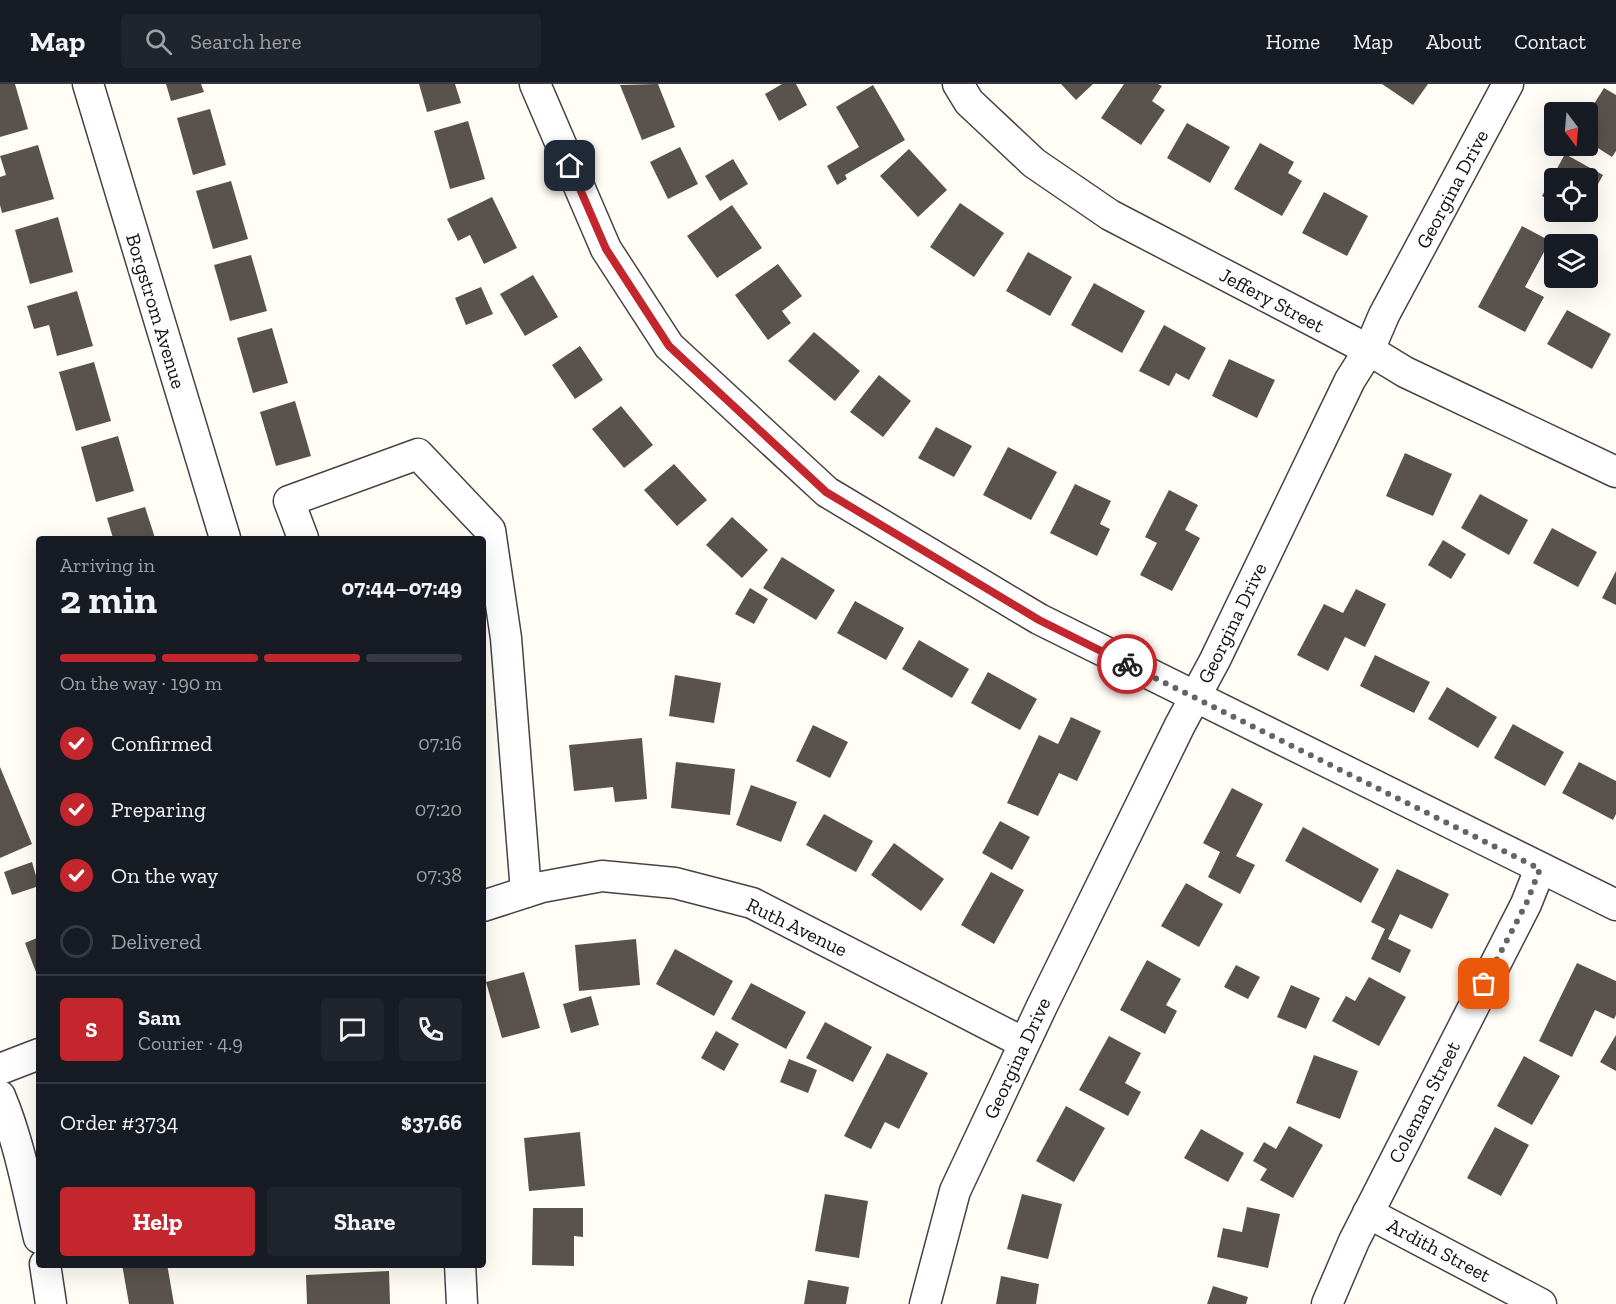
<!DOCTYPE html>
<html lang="en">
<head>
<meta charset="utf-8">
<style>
	body { margin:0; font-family:"Zilla Slab",serif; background:#20242c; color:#f1f3f6; height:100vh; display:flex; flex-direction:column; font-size:22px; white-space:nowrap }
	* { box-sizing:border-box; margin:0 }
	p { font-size:20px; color:#9ea1a6 }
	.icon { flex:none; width:33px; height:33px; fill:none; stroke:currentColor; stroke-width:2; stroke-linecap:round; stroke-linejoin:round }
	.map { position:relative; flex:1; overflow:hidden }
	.side { position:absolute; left:36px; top:452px; width:450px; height:732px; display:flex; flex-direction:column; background:#171b24; border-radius:6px; box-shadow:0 6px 24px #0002 }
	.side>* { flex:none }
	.needle { width:39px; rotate:164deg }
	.controls { position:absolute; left:1544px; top:18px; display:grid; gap:12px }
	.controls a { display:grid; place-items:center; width:54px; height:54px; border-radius:6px; background:#171b24; box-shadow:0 6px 24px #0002; font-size:30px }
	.pin { position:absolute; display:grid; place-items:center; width:51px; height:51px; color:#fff; margin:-26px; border-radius:12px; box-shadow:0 3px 9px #0006 }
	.courier { position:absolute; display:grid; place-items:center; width:60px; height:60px; margin:-30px; border:4px solid #c4262e; border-radius:50%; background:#fff; color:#222; box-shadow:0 2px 8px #0007 }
	.overview em { font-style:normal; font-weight:800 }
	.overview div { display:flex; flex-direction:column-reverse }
	.overview { display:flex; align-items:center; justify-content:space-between; height:102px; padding:0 24px }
	h1 { font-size:39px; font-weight:800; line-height:45px }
	.bar { display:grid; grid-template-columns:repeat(4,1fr); gap:9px 6px; align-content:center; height:72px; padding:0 24px }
	.bar i { height:8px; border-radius:4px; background:#363941 }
	.bar .on { background:#c4262e }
	.bar p { grid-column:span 4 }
	.line { display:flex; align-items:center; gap:15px; padding:0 24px; border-top:2px solid #363941 }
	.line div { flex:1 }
	.round { display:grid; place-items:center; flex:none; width:63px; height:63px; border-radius:6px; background:#20242c }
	ol { padding:0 24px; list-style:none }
	li { display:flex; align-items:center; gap:18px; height:66px }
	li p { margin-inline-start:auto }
	li .icon { padding:6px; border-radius:50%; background:#c4262e; color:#fff; stroke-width:4 }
	li:last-child { color:#9ea1a6 }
	li i { width:33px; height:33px; border:3px solid #363941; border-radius:50% }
	.cta { display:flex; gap:12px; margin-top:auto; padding:12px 24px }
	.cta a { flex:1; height:69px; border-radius:6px; background:#c4262e; color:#fff; font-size:24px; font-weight:800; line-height:69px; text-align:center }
	.cta a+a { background:#20242c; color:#f1f3f6 }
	header { display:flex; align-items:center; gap:36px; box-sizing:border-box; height:84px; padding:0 30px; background:#171b24; border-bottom:2px solid #363941 }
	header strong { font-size:28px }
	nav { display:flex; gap:33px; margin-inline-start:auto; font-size:21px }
	.search { width:420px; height:54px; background:#20242c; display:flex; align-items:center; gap:15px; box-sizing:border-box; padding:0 21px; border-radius:6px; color:#9ea1a6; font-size:22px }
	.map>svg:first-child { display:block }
</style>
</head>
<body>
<header>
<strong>Map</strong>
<div class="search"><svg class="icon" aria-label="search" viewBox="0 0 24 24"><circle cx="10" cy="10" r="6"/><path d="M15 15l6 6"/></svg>Search here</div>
<nav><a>Home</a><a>Map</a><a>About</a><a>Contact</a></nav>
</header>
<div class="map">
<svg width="1616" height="1220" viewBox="0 0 1616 1220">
	<rect width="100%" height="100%" fill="#fffdf5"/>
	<!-- building -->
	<g fill="#5a524d">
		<polygon points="0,0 15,0 28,45 0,53"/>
		<polygon points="166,0 201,0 204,8 171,17"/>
		<polygon points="419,0 455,0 461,19 427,28"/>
		<polygon points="658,0 675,43 642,56 620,1"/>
		<polygon points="782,0 796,0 807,21 779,37 765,10"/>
		<polygon points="1061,0 1093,0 1076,16"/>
		<polygon points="1124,0 1158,0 1162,2 1152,17 1165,26 1141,61 1101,34"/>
		<polygon points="1382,0 1428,0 1413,21"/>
		<polygon points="873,1 905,56 845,91 847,95 837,101 827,82 859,63 836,23"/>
		<polygon points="1604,4 1616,11 1616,67 1612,73 1587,57 1587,31"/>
		<polygon points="210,25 226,81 193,91 177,34"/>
		<polygon points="468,37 485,95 450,105 434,47"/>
		<polygon points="1187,39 1230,63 1210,99 1167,74"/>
		<polygon points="1260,59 1294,78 1288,89 1302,97 1282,132 1234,105"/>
		<polygon points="38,61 54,115 2,129 0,121 0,93 6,91 0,72"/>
		<polygon points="680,63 698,100 668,115 650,78"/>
		<polygon points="909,65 947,106 918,133 880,92"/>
		<polygon points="1565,70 1603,91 1587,120 1587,94 1554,94 1554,119 1542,112"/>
		<polygon points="733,75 748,100 720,117 705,92"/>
		<polygon points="231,97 248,155 213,165 196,107"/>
		<polygon points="1324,108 1368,132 1347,172 1302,149"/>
		<polygon points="492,113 517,164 484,180 470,151 458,157 447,135"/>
		<polygon points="960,119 1004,149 974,193 930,163"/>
		<polygon points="732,121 762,164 717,194 687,152"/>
		<polygon points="58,133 73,188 30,200 15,146"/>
		<polygon points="1522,142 1550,157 1525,203 1544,213 1525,248 1478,223"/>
		<polygon points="1028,168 1072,193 1050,232 1006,207"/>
		<polygon points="251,171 267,227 230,237 214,181"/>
		<polygon points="778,180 802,212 782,227 791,239 768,256 735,211"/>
		<polygon points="533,191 558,233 525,252 500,210"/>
		<polygon points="1094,199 1145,227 1122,269 1071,241"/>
		<polygon points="481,203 493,230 466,241 455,214"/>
		<polygon points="77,207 93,262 57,272 49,241 34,245 27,222"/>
		<polygon points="1567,226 1611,250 1592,285 1547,260"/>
		<polygon points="1164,241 1206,264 1189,296 1176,289 1169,302 1139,287"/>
		<polygon points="272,244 288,299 253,309 237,254"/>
		<polygon points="814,248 860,287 835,317 788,277"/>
		<polygon points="580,262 603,296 575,315 552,281"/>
		<polygon points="1229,275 1275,296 1257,334 1212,312"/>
		<polygon points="94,278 111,337 76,347 59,288"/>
		<polygon points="879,291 911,317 883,353 850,328"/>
		<polygon points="295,317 311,372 276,382 260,328"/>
		<polygon points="621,322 653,361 624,384 592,345"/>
		<polygon points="936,343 972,362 954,393 918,374"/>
		<polygon points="118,352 134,407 96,418 81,363"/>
		<polygon points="1008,363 1057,388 1031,436 983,411"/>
		<polygon points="1405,369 1452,390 1433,432 1386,412"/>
		<polygon points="674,380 707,416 677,442 644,406"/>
		<polygon points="1075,400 1111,417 1100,440 1110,445 1097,472 1050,449"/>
		<polygon points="1169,406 1198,421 1185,446 1200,454 1172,507 1140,491 1157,459 1145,453"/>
		<polygon points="1480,410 1528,436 1509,471 1461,444"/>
		<polygon points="145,423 155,454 113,454 107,434"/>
		<polygon points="732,433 768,466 742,494 706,461"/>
		<polygon points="1552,444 1597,468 1578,503 1533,479"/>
		<polygon points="1443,456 1466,470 1451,495 1428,481"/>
		<polygon points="782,473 835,506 816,536 763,504"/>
		<polygon points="1616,487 1616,521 1602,514"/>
		<polygon points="750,504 768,515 754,540 735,530"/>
		<polygon points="1356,505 1386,520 1365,563 1345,553 1328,587 1297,571 1324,520 1343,529"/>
		<polygon points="855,517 904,544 886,576 837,549"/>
		<polygon points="919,556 969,585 952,614 902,585"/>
		<polygon points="1375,571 1430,598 1414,629 1360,602"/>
		<polygon points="988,588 1037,615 1020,646 971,619"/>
		<polygon points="675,591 721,599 714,639 669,632"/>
		<polygon points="1447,603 1497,633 1478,664 1428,635"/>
		<polygon points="1071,633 1101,647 1077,697 1059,689 1038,732 1007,719 1039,651 1058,660"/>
		<polygon points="1513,640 1564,668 1545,702 1494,674"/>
		<polygon points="813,641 848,658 830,694 796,677"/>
		<polygon points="642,654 647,715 615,718 613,703 574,707 569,661"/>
		<polygon points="676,678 735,685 730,731 671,724"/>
		<polygon points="1579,678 1616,697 1616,730 1613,736 1562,709"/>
		<polygon points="0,683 32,760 0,774"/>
		<polygon points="751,701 797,718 781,758 736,741"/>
		<polygon points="1232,704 1263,720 1236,772 1255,781 1240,810 1208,793 1220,768 1203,759"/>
		<polygon points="824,730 873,757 856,788 806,761"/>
		<polygon points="1000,737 1030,753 1012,786 982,769"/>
		<polygon points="1303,743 1379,785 1361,819 1285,777"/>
		<polygon points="894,759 944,795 921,827 871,791"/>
		<polygon points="32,778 39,802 12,811 4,788"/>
		<polygon points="1397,785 1449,810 1432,845 1400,830 1388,855 1411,866 1400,889 1371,875 1385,845 1371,838"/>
		<polygon points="991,788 1024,806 994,860 961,841"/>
		<polygon points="1186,799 1223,820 1199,863 1161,842"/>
		<polygon points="39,853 39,896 25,859"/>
		<polygon points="636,855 640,901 579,907 575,861"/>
		<polygon points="675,865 733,897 714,932 656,900"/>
		<polygon points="1147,876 1181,895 1166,921 1177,927 1165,950 1120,926"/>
		<polygon points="1577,879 1616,897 1616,931 1614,935 1595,926 1572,973 1539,957"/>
		<polygon points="1236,881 1260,893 1248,915 1224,903"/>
		<polygon points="524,888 540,944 502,954 486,898"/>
		<polygon points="1369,893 1406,913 1379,962 1332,937 1346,912 1355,917"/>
		<polygon points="751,899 806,928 786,965 731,935"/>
		<polygon points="1291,901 1320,914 1306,945 1277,933"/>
		<polygon points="591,912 599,941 571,949 563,920"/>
		<polygon points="825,938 872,963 853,998 806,974"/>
		<polygon points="716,947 739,960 724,987 701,974"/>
		<polygon points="1616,951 1616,987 1600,978"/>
		<polygon points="1109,952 1141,969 1125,999 1141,1008 1128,1032 1079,1006"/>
		<polygon points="887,969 928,989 899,1045 885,1038 871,1065 844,1052"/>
		<polygon points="1314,971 1358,987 1340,1035 1296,1019"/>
		<polygon points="1524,972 1560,992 1532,1041 1497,1022"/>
		<polygon points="789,975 817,986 808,1009 780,998"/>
		<polygon points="1066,1022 1105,1044 1074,1098 1036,1077"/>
		<polygon points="1289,1042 1323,1061 1293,1114 1260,1096 1267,1085 1253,1077 1264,1058 1276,1065"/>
		<polygon points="1495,1043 1529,1061 1501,1112 1467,1094"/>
		<polygon points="1201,1045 1244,1069 1228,1098 1184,1074"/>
		<polygon points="580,1048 585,1102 529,1107 524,1054"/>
		<polygon points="825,1110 868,1117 859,1174 815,1167"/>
		<polygon points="1022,1110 1062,1120 1048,1175 1007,1165"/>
		<polygon points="1247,1123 1280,1130 1268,1184 1217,1173 1223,1144 1242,1148"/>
		<polygon points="533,1124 583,1124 583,1153 574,1152 574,1182 532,1181"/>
		<polygon points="122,1180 167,1180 174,1220 129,1220"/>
		<polygon points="389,1187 390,1220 307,1220 306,1191"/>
		<polygon points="1001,1192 1039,1200 1036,1220 996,1220"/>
		<polygon points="808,1196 849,1203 846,1220 804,1220"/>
		<polygon points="1213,1202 1248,1213 1246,1220 1207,1220"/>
	</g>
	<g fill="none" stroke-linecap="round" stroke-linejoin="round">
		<!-- minor casing -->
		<g stroke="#444" stroke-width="33">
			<g id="minor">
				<polyline points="88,0 225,454"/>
				<polyline points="535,0 606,165 669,262 827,408 1039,535 1616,821"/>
				<polyline points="958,0 969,18 1034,79 1110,131 1369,266 1405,288 1616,388"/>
				<polyline points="303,454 289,417 418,370 490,446 506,554 526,808"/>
				<polyline points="483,822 542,803 602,792 675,799 752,819 1024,959"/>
				<polyline points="0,985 39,970"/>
				<path d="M0,1012C19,1057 28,1107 39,1154"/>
				<polyline points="1368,1129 1541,1220"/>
				<polyline points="45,1180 51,1220"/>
				<polyline points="460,1180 462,1220"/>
				<polyline points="925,1220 955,1107 1042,922 1180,641 1215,576 1350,296 1369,266 1384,231 1508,0"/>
				<polyline points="1327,1220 1354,1157 1526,820 1540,785"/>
			</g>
		</g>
		<!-- minor -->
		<use href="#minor" stroke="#fff" stroke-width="30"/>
	</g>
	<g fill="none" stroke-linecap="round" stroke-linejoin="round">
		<!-- done -->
		<polyline stroke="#646461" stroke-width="6" stroke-dasharray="0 10.8" points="1127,580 1540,785 1526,820 1484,900"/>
		<!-- route -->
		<polyline stroke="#c4262e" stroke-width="8" points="570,82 606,165 669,262 826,408 1039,536 1127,580"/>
	</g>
	<g text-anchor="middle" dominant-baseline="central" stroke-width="6" stroke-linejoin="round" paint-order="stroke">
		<!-- street labels -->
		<g font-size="20" fill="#111" stroke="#fff">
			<text transform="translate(1452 105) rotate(-62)">Georgina Drive</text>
			<text transform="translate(1272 216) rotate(28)">Jeffery Street</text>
			<text transform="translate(156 227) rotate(73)">Borgstrom Avenue</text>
			<text transform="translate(1232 539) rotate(-64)">Georgina Drive</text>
			<text transform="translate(797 843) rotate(26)">Ruth Avenue</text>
			<text transform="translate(1017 974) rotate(-65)">Georgina Drive</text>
			<text transform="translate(1424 1018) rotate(-63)">Coleman Street</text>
			<text transform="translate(1439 1166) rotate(28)">Ardith Street</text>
		</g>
	</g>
</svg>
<div class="controls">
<a><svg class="needle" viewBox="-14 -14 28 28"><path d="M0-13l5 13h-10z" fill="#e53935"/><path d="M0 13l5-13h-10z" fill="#9ea1a6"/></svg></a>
<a><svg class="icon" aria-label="locate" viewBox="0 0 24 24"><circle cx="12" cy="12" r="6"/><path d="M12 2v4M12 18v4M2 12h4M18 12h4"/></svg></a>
<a><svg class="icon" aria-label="layers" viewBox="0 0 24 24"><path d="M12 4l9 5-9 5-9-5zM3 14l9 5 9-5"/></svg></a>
</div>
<div class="pin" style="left:1484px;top:900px;background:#ea580c"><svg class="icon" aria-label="bag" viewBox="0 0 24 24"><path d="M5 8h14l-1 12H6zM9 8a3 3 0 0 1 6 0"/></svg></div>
<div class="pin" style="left:570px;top:82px;background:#1f2937"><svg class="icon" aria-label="home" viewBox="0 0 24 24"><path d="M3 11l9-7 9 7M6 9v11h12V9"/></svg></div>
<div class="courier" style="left:1127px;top:580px"><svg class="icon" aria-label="bike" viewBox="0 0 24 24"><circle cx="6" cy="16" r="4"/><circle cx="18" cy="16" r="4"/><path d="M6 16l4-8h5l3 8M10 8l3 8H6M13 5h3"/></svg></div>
<section class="side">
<div class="overview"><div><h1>2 min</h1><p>Arriving in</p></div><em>07:44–07:49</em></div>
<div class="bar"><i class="on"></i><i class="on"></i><i class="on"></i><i></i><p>On the way · 190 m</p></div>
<ol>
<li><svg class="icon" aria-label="check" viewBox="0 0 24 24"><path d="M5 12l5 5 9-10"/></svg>Confirmed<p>07:16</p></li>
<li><svg class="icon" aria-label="check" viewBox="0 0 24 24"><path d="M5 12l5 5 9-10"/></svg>Preparing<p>07:20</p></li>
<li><svg class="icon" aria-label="check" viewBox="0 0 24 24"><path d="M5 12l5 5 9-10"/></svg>On the way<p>07:38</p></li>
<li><i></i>Delivered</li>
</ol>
<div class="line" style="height:108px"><b class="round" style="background:#c4262e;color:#fff">S</b><div><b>Sam</b><p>Courier · 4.9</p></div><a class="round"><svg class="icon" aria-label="chat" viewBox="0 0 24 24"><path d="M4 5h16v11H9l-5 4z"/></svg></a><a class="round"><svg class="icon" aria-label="phone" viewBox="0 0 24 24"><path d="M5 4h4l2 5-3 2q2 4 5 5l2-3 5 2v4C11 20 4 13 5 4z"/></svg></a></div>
<div class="line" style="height:78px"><div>Order #3734</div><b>$37.66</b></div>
<div class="cta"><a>Help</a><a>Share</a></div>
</section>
</div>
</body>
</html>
